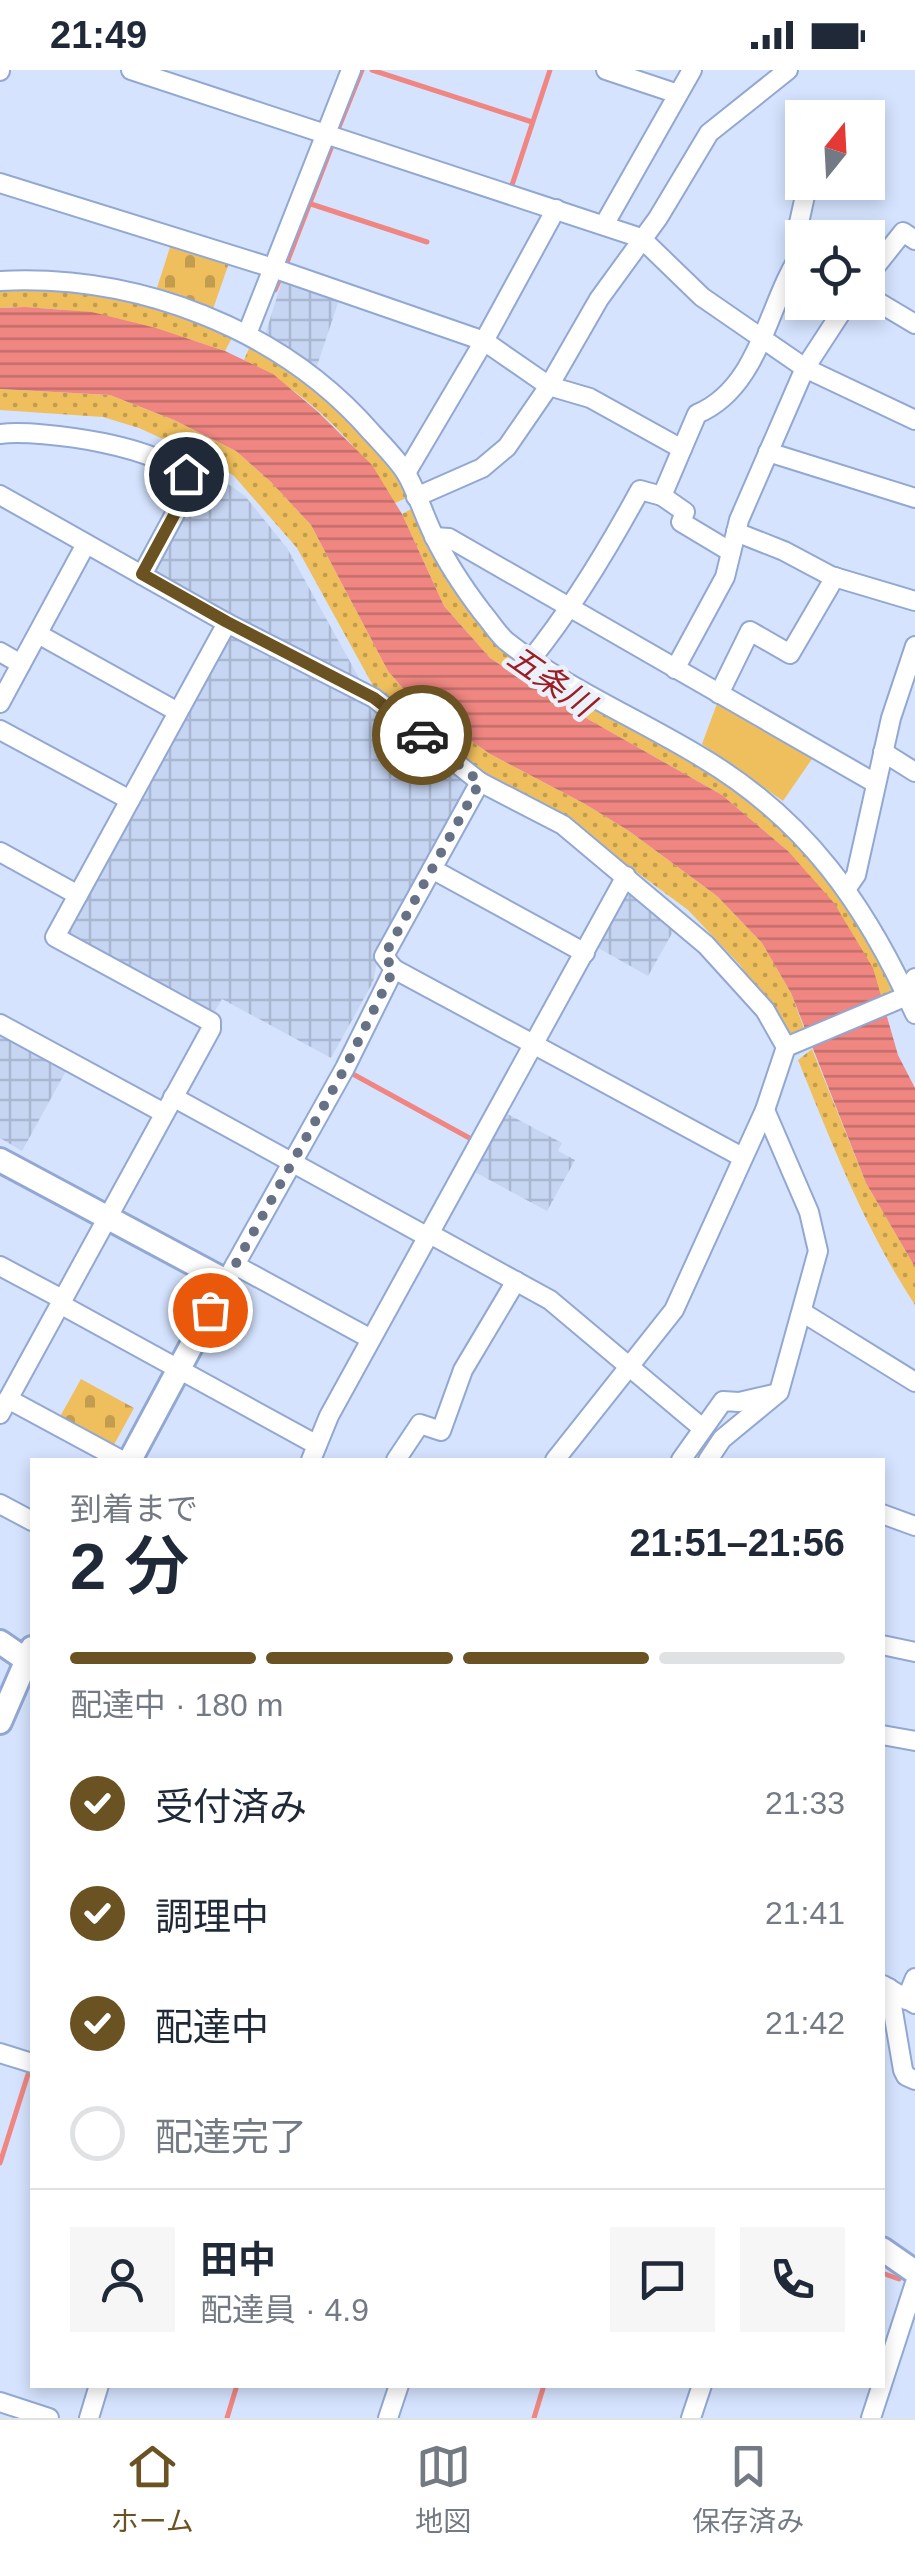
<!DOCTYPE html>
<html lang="ja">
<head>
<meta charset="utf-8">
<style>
	body { margin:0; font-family:Arial,"Noto Sans JP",sans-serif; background:#f6f6f7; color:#1f2937; height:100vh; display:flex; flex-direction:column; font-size:38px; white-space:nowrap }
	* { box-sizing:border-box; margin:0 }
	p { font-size:32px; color:#747a83 }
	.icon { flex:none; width:55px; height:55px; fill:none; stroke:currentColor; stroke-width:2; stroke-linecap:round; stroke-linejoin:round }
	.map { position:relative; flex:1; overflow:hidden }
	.panel { position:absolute; left:30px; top:1388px; width:855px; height:930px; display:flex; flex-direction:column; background:#fff; border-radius:0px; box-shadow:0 5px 15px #0003 }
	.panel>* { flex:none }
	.needle { width:65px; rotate:18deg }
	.fabs { position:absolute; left:785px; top:30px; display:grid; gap:20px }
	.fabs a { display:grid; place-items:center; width:100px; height:100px; border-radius:0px; background:#fff; box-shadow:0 5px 15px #0003; font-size:50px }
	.pin { position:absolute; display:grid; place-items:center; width:85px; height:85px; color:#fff; margin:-42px; border:5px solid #fff; border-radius:50%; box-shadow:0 2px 10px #0007 }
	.courier { position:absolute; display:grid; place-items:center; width:100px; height:100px; margin:-50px; border:8px solid #6a5222; border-radius:50%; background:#fff; color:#222; box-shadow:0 2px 12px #0007 }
	.head em { font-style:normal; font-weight:600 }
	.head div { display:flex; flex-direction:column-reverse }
	.head { display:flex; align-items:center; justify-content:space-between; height:170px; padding:0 40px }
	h1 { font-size:65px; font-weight:600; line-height:75px }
	.bar { display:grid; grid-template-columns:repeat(4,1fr); gap:15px 10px; align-content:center; height:120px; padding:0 40px }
	.bar i { height:12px; border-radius:8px; background:#e0e1e3 }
	.bar .current { background:#6a5222 }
	.bar p { grid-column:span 4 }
	.line { display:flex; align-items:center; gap:25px; padding:0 40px; border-top:2px solid #e0e1e3 }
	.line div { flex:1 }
	.round { display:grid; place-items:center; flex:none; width:105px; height:105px; border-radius:0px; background:#f6f6f7 }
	ol { padding:0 40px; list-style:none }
	li { display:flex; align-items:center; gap:30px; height:110px }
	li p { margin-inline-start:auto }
	li .icon { padding:10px; border-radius:50%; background:#6a5222; color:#fff; stroke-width:4 }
	li:last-child { color:#747a83 }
	li i { width:55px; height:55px; border:5px solid #e0e1e3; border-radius:50% }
	.status { display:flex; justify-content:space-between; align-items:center; height:70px; padding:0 50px; background:#fff; direction:ltr }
	.status svg { height:28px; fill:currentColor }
	.dock { display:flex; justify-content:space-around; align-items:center; height:140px; border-top:2px solid #e0e1e3; background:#fff; font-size:28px; color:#747a83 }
	.dock a { display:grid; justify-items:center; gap:5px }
	.dock .current { color:#6a5222 }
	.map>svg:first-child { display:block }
</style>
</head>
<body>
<div class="status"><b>21:49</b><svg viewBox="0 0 49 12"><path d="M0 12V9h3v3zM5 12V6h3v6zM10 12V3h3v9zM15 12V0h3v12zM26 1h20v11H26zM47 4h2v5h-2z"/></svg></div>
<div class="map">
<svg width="915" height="2348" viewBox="0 0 915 2348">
	<defs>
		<pattern id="industrial-grid" width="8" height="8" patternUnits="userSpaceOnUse" patternTransform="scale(2.5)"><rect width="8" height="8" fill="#c5d5f2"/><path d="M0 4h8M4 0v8" fill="none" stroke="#a9b7d1"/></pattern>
		<pattern id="grass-dots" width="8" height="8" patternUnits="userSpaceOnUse" patternTransform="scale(2.5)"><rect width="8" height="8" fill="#efbf5d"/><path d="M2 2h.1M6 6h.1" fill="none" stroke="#c29c4f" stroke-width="1.8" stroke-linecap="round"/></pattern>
		<pattern id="cemetery-stones" width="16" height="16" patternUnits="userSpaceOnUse" patternTransform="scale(2.5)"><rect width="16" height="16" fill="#efbf5d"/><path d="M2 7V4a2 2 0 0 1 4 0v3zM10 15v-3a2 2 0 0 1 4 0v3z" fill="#c29c4f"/></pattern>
		<pattern id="water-rules" width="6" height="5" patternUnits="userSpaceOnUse" patternTransform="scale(2.5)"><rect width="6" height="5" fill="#ef8681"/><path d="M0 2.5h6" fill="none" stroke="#c26e6b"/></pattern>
	</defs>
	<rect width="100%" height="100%" fill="#d5e3fe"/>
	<!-- industrial -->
	<g fill="url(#industrial-grid)">
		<polygon points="282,211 339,230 316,299 264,268"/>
		<polygon points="206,398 245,426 287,478 364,617 148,502"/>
		<polygon points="231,560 389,645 474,714 377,892 373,912 331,988 222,929 212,946 69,867 66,859"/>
		<polygon points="629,820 675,858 648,906 593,875 623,822"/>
		<polygon points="0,965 66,1001 22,1081 0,1068"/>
		<polygon points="504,1042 562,1073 558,1081 575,1090 547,1141 473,1101"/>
	</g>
	<!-- grass -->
	<g fill="url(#grass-dots)">
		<path d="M42,215L133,231L233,266L225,281C151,256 79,234 0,238V217Z"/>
		<path d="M250,276C295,299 344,332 376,373C389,389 400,409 411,426L395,433C359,374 306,321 244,290Z"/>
		<polygon points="0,319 110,325 174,350 236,381 271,412 311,455 388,601 414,631 490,684 585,734 629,761 717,826 762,873 791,923 805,961 788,965 740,895 688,840 565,749 480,705 376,621 297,478 234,406 209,390 139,358 103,347 0,340"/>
		<polygon points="415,437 501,574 702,694 768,743 838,818 897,918 882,931 788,781 722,725 549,627 490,588 444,536 402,444"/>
		<path d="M812,979L866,1113L915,1197V1235C864,1157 833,1076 798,990Z"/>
	</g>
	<!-- cemetery -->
	<g fill="url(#cemetery-stones)">
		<polygon points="171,174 229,193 212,242 156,221"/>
		<polygon points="81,1309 134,1338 110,1382 57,1352"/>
	</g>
	<!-- park -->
	<polygon fill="#efbf5d" points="718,631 814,686 783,731 702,674"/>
	<!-- water -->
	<polygon fill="url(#water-rules)" points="25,237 92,242 156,258 225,281 273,304 317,341 372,395 402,444 444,536 490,588 549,627 722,725 788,781 834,833 873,898 898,985 915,1018 915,1197 866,1113 791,923 762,873 717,826 629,761 585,734 490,684 414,631 388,601 311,455 271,412 236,381 174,350 110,325 0,319 0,238"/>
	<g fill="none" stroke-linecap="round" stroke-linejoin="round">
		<!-- stream -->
		<g stroke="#ef8681" stroke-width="5">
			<polyline points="372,0 532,52"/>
			<polyline points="339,57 362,0"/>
			<polyline points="512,115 550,0"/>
			<polyline points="311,134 427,172"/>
			<polyline points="286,195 333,73"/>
			<polyline points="275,220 279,211"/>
			<polyline points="351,1003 473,1070"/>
			<polyline points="0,2093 30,1998"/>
			<polyline points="882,2203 899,2209"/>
			<polyline points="227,2348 237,2315"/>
			<polyline points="534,2348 544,2315"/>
		</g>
		<!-- street casing -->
		<g stroke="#92a8d2" stroke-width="22">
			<g id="street">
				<polyline points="131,0 641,168 702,227 805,298 915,350"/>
				<polyline points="606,0 678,24"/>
				<polyline points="0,1 0,0"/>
				<polyline points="0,113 273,198 484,271 549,316 590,328 682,379 662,426 685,442 681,452 731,482"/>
				<polyline points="604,155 692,0"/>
				<polyline points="803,168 799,153 808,112"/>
				<polyline points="868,206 903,162 915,170"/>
				<path d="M0,211C137,204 281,258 372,363C383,375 397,389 406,403C417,422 424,446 434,466C447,493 463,517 482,542C490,551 497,563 506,571C565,618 637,648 701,687C806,749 866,835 915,944"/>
				<polyline points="868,226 915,254"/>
				<polyline points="247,264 351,0"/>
				<path d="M0,364C39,359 172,376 191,414L142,505"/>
				<path d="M682,379L697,344C761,317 767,233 802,182"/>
				<polyline points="768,382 915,428"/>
				<polyline points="406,403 484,271 556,139"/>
				<polyline points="0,425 227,553 374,628 480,712 563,755 706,875 765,940 786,977"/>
				<polyline points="416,427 482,398 507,377 549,316 599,229 658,148 709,63 788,0"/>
				<polyline points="736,462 784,481 831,506 915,531"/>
				<polyline points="434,467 449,468 875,713"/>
				<polyline points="38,564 178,642"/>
				<polyline points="0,582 21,594"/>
				<path d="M532,588C573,537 609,477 640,420L662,426"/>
				<polyline points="675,599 725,507 739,450 805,298 848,232"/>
				<polyline points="719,624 750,561 790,584 835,507"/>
				<polyline points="0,633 86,474"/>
				<polyline points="0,660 130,730"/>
				<polyline points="883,682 915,702"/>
				<polyline points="0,782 78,825"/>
				<polyline points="432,799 585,883"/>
				<polyline points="847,818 856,805 891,648 915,576"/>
				<polyline points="394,899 384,886 480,712"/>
				<polyline points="0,954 164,1043"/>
				<polyline points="173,1027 428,1167"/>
				<polyline points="430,1164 550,1230 701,1357"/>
				<polyline points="235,1195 371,1269"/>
				<polyline points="0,1196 62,1229"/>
				<polyline points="226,1211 345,998 394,899 742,1087"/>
				<polyline points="60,1234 317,1375"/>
				<polyline points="802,1242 915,1312"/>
				<polyline points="8,1329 121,1390"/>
				<polyline points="0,1344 211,959 211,952 55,867 227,553"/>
				<polyline points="311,1390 329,1346 626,806"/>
				<polyline points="396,1390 420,1354 441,1361 463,1300 516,1211"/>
				<polyline points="555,1390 674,1240 765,1040 786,977 902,928 915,908"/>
				<polyline points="681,1390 723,1331 739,1332 774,1324"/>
				<polyline points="708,1390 722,1369 779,1322 818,1181 809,1142 765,1040"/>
				<polyline points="0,1434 32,1451"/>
				<polyline points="882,1444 915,1456"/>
				<polyline points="882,1575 915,1582"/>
				<polyline points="882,1665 915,1671"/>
				<polyline points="883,1915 915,1934"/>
				<polyline points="889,1918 903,2000 906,2006 915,2010"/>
				<polyline points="906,1930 915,1908"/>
				<polyline points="0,1983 32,1993"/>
				<polyline points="0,2332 49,2348"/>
				<polyline points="89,2348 99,2315"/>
				<polyline points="388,2348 399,2315"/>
				<polyline points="691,2348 702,2315"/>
				<polyline points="871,2348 915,2213"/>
			</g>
		</g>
		<!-- secondary casing -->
		<g stroke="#92a8d2" stroke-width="28">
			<g id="secondary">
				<polyline points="0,1090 226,1211 130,1390"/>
				<polyline points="0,1572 32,1594"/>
				<polyline points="0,1652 32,1578"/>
				<polyline points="882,2179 915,2202"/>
			</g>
		</g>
		<!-- street -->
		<use href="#street" stroke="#fff" stroke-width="18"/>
		<!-- secondary -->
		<use href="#secondary" stroke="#fff" stroke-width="22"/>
	</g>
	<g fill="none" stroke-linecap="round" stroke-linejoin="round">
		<!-- done -->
		<polyline stroke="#667186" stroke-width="10" stroke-dasharray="0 18" points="210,1240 345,998 394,899 384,886 480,712 422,665"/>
		<!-- route -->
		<polyline stroke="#6a5222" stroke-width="12" points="186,404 191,414 142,504 227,552 374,628 422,665"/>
	</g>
	<g text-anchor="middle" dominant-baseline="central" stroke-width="9" stroke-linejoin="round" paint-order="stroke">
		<!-- water labels -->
		<g font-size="32" font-style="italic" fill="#9b1e27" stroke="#ebf0f9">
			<text transform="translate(551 611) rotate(35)">五条川</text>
		</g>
	</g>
</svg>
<div class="fabs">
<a><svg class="needle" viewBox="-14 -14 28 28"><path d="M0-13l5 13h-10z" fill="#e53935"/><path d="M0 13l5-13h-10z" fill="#747a83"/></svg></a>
<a><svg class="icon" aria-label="locate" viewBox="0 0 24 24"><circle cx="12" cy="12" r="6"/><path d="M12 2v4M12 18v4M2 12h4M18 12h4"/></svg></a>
</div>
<div class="pin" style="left:210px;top:1240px;background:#ea580c"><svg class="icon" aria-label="bag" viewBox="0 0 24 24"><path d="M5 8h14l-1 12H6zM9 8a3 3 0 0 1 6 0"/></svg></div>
<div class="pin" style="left:186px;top:404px;background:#1f2937"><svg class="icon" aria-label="home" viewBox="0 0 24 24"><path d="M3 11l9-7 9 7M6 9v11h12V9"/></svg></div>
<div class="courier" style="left:422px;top:665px"><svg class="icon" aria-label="car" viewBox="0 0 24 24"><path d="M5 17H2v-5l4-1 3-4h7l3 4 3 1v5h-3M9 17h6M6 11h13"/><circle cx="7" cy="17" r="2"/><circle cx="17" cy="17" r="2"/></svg></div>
<section class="panel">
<div class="head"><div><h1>2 分</h1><p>到着まで</p></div><em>21:51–21:56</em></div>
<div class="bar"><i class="current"></i><i class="current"></i><i class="current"></i><i></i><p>配達中 · 180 m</p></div>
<ol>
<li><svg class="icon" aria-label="check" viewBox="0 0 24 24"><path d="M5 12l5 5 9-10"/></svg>受付済み<p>21:33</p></li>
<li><svg class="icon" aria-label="check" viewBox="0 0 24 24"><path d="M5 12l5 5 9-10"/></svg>調理中<p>21:41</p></li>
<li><svg class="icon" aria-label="check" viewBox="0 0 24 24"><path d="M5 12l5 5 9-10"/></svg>配達中<p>21:42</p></li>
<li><i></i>配達完了</li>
</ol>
<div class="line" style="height:180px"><a class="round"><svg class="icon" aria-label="person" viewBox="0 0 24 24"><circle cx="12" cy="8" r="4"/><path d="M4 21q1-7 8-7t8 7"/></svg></a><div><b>田中</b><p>配達員 · 4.9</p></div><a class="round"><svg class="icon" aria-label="chat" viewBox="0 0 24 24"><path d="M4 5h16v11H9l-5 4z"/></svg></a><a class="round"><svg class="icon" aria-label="phone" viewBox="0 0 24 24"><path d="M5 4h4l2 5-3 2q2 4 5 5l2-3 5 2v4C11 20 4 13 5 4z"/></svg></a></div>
</section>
</div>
<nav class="dock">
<a class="current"><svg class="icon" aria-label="home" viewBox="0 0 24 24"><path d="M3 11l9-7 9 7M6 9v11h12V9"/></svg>ホーム</a>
<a><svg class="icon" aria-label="map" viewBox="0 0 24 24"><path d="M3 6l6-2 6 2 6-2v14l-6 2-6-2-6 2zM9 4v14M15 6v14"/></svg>地図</a>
<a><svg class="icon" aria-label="saved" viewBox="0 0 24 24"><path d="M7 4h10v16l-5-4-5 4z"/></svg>保存済み</a>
</nav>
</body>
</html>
